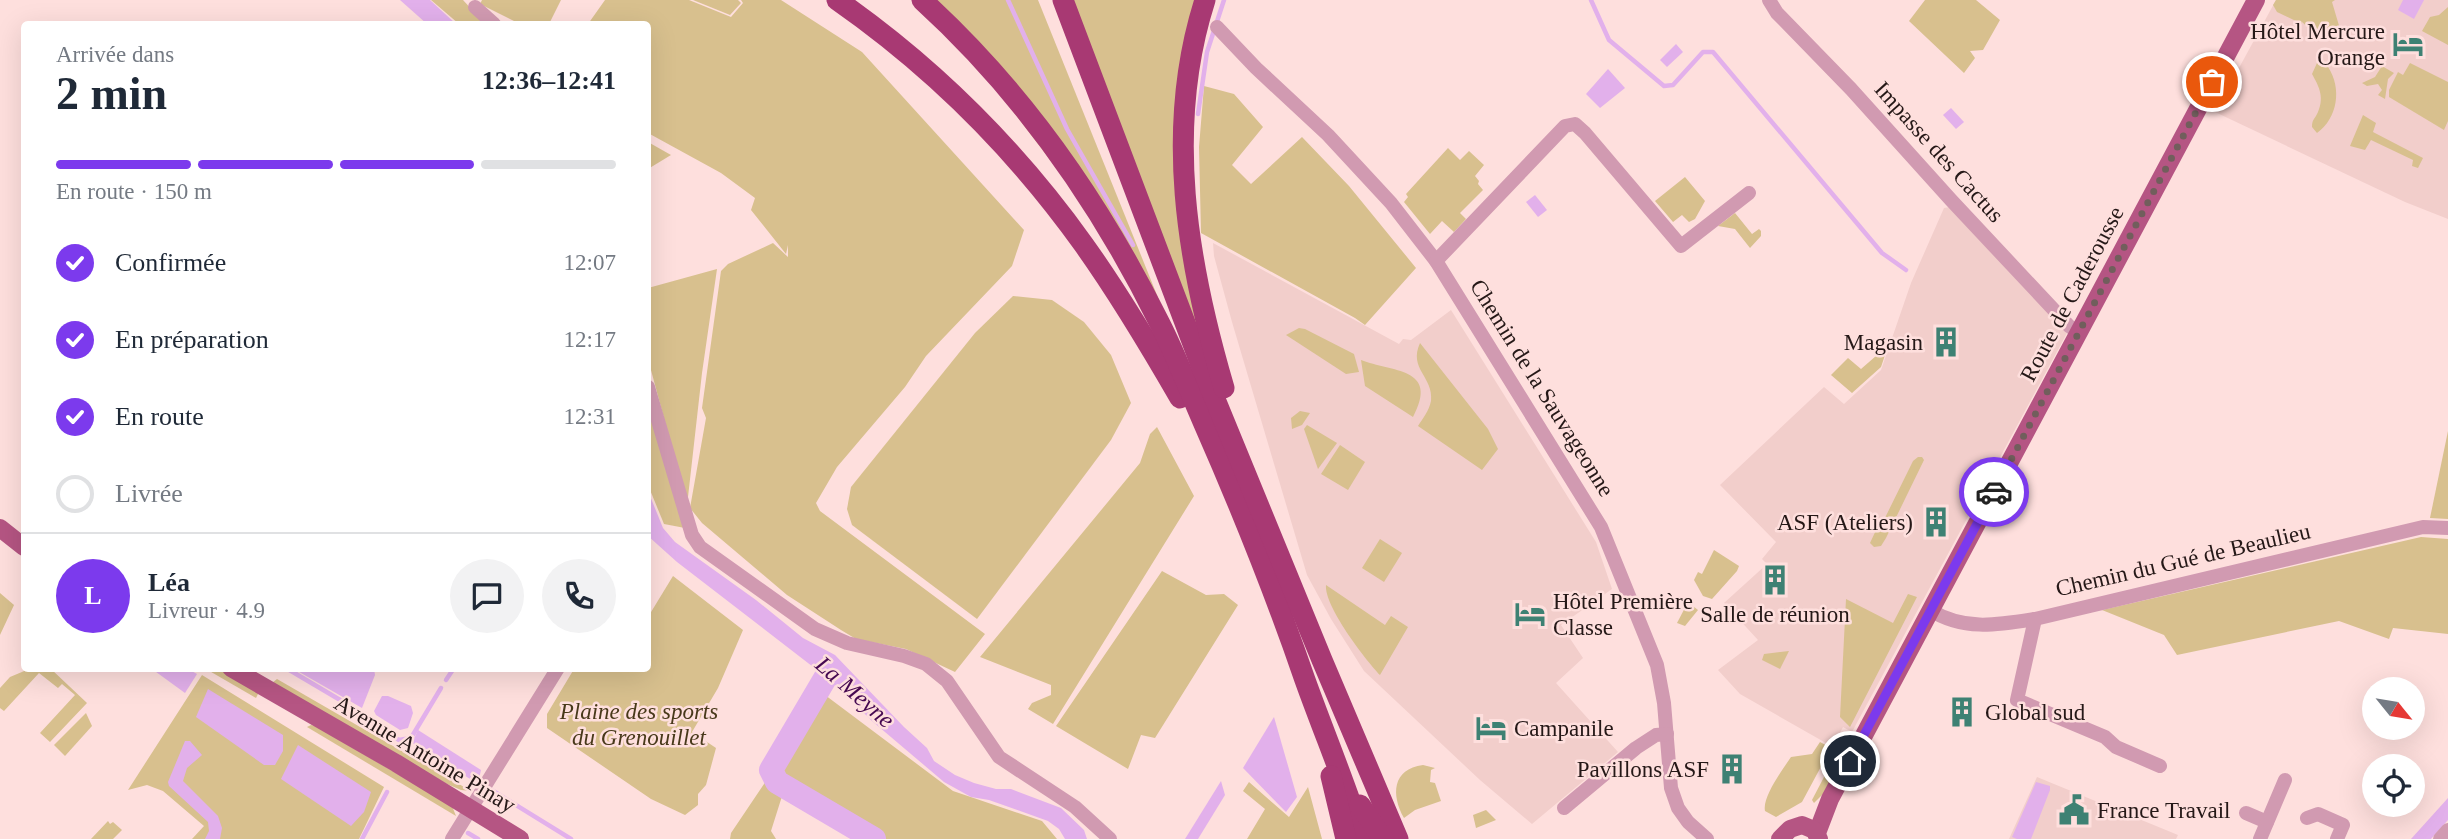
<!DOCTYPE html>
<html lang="fr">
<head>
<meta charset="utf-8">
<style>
	body { margin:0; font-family:Georgia,serif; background:#f2f2f3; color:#1f2937; height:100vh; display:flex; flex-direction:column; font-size:26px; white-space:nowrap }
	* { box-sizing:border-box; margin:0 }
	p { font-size:23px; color:#747a83 }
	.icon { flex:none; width:38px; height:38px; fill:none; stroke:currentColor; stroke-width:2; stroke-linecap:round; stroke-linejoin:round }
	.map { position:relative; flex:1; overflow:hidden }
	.panel { position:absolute; left:21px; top:21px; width:630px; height:651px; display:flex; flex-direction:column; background:#fff; border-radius:7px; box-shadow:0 7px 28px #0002 }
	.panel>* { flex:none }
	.needle { width:46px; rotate:120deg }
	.tools { position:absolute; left:2362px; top:677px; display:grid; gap:14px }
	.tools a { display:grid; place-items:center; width:63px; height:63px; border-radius:50%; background:#fff; box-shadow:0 7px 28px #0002; font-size:35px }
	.pin { position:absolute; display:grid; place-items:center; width:60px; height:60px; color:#fff; margin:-30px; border:4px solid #fff; border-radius:50%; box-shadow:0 2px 7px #0007 }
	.courier { position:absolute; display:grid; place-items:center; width:70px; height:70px; margin:-35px; border:5px solid #7c3aed; border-radius:50%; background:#fff; color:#222; box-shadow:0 2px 9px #0007 }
	.summary em { font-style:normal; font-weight:700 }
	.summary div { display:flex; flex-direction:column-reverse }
	.summary { display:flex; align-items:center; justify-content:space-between; height:119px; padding:0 35px }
	h1 { font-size:46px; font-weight:700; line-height:52px }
	.bar { display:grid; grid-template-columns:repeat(4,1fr); gap:10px 7px; align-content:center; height:84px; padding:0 35px }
	.bar i { height:9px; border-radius:5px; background:#e0e1e3 }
	.bar .selected { background:#7c3aed }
	.bar p { grid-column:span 4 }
	.line { display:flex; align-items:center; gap:18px; padding:0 35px; border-top:2px solid #e0e1e3 }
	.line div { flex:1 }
	.round { display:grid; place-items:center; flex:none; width:74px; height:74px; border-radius:37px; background:#f2f2f3 }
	ol { padding:0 35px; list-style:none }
	li { display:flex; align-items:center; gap:21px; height:77px }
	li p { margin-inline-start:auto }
	li .icon { padding:7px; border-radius:50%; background:#7c3aed; color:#fff; stroke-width:4 }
	li:last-child { color:#747a83 }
	li i { width:38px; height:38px; border:4px solid #e0e1e3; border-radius:50% }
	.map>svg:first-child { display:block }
</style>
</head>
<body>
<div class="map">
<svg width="2448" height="839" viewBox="0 0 2448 839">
	<rect width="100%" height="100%" fill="#fedfdd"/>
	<!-- built -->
	<g fill="#f2cecb">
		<polygon points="2276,0 2448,0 2448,219 2405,202 2215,112"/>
		<polygon points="1950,207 2067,333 1852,732 1843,727 1833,747 1740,694 1718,670 1758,640 1724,603 1767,564 1762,559 1776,542 1720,485 1824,387 1844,404 1881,370 1911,283 1944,208"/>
		<polygon points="1213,243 1399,344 1403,339 1411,340 1451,310 1596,542 1612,589 1561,625 1583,658 1556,683 1618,752 1532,824 1480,780 1364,671 1331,619 1307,575 1232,322 1214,256"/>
		<polygon points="2037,777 2178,835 2176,839 2009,839"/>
	</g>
	<!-- green -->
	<g fill="#d8c08e">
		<polygon points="431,0 463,0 485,24 459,24"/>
		<polygon points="482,0 561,0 549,24 520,24 480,4"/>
		<polygon points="605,0 689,0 731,17 743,3 741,0 781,0 862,52 1024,230 1012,266 926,356 905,387 837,467 816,503 820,511 985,634 955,672 906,649 856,639 841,630 787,595 702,523 690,508 706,418 702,408 721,271 728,264 773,243 788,257 788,245 786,254 751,210 755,198 721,173 648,133 648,24 588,24"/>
		<polygon points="693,0 738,0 741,3 730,15"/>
		<polygon points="928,0 1038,0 1161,305"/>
		<polygon points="1071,0 1199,0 1186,49 1201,334 1192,316"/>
		<polygon points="1925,0 1976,0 2000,20 1983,50 1970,51 1975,58 1964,73 1909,21"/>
		<path d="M2276,0H2335L2332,2L2343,39C2325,40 2315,34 2302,22V24L2277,12L2273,5Z"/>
		<polygon points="2448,7 2448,45 2422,31 2430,17 2439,15"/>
		<path d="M2317,63L2326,64L2328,67C2342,88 2338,118 2317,133L2312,127C2312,119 2315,119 2318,112C2325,96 2318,85 2312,74Z"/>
		<polygon points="2410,63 2448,82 2448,121 2444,130 2389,97 2389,90 2398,72 2403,75"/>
		<polygon points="2382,66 2394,73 2388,79 2385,99 2378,95 2382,90 2378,84 2367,86 2362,83 2375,77"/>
		<polygon points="1204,86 1234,94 1263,127 1232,165 1251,184 1302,137 1349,186 1416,268 1365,325 1355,318 1201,233 1199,147"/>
		<polygon points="2363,115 2376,123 2373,132 2423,158 2418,168 2412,166 2413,160 2371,140 2365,150 2350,146"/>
		<polygon points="648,142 671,155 648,169"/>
		<polygon points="1448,148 1460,160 1469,151 1484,165 1475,176 1479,181 1478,184 1483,190 1460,213 1466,219 1454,232 1442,221 1430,234 1404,202 1408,197 1406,194"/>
		<polygon points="1685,177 1705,201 1695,219 1689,222 1682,215 1673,222 1655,201"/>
		<polygon points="1735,213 1752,234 1759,229 1761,231 1761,236 1750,248 1735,229 1718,226"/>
		<polygon points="717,269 702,373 688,497 685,496 648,359 648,288"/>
		<polygon points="1013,296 1052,300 1084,322 1111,355 1131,403 1111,440 977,619 852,525 847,509 851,487 975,333"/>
		<polygon points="1299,328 1305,329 1354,354 1359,372 1346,374 1286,335"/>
		<path d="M1420,343L1488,429L1498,449L1482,470L1418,426C1423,418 1429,411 1431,401C1434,377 1408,369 1420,343Z"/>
		<polygon points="1884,349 1886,352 1881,367 1852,393 1831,375 1848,358 1861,369"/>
		<path d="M1361,360C1391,372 1440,367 1413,417L1365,386Z"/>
		<polygon points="648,401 685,528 664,524 648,485"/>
		<polygon points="1300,411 1310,413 1302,425 1292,429 1291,418"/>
		<polygon points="1307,425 1337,443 1318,469 1304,429"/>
		<polygon points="1157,427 1194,496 1053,724 1028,709 1032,703 1051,695 1051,685 980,657 1140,463 1150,434"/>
		<polygon points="2448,431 2448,519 2430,518"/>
		<polygon points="1340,445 1365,462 1348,490 1321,474"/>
		<polygon points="1918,457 1922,457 1924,460 1886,538 1881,546 1874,547 1870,543 1877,528 1880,528 1913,461"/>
		<polygon points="2421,537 2448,539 2448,634 2393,628 2389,639 2339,621 2177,655 2164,635 2102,610"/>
		<polygon points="1380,539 1402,553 1384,582 1362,568"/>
		<polygon points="1714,550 1739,566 1737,571 1712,599 1703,596 1694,580 1698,572 1702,574"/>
		<polygon points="1162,571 1206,595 1224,594 1238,605 1155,738 1141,735 1128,769 1056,726"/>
		<polygon points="673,576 743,630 718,688 692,732 716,748 706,785 698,794 698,805 685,815 651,799 547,728 547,714 574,669 648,668 648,617"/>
		<path d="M1326,585L1385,625L1391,616L1408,627L1380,675C1365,659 1324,606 1326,585Z"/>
		<polygon points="0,593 14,605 0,635"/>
		<polygon points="1908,594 1917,597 1850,727 1840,717 1846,599 1893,623"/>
		<polygon points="1688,602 1698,610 1685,626 1677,623"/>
		<polygon points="1789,651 1780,669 1762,660 1764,654"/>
		<polygon points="29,669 51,669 87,703 50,742 40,733 75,695 62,684 58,688 39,673 4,711 0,708 0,688 10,677"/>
		<polygon points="206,669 219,669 259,692 256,698"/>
		<polygon points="202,675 384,787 359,839 192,839 204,826 163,791 147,785 128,790"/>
		<polygon points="277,679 471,791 461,790 447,784 272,683"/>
		<polygon points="821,692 953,791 1042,821 1057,839 885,839 818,795 781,781 774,770"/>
		<polygon points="86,713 92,726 65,756 54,745"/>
		<polygon points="311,725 316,726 452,806 456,816 307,727"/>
		<polygon points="1846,735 1854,739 1827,790 1814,803 1812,800"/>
		<path d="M1820,742L1831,748L1802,802L1776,817L1765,811C1762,797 1783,769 1791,757L1812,754Z"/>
		<path d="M1423,765L1435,768L1431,770L1430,782L1435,783L1441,801L1415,810L1404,818C1391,795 1392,769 1423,765Z"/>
		<polygon points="766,781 783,793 771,831 776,839 730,839 731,833"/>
		<polygon points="1249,782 1289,817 1308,787 1322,839 1247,839 1265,809 1243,791"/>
		<polygon points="1486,810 1496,820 1476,828 1473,815"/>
		<polygon points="108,821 110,824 113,822 122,830 113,839 91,839"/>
	</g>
	<!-- water -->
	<g fill="#e2b0eb">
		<polygon points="400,0 430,0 456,24 427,24"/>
		<polygon points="2403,0 2424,0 2414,19 2398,10"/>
		<polygon points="1676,44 1683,52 1667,67 1660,60"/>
		<polygon points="1608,69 1625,88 1600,108 1586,94"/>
		<polygon points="1951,108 1964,122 1956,129 1943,115"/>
		<polygon points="1535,195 1547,210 1538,217 1526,202"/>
		<polygon points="648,491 663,528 675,542 756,600 803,638 835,655 904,727 927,748 934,761 955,775 974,783 996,789 1011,789 1061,808 1084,830 1087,839 1065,839 1059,829 1048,821 989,800 971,797 944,782 872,721 830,680 677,562 648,536"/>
		<polygon points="152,669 188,669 197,674 185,693"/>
		<polygon points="294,669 374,669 375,675 362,708"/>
		<polygon points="208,689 283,735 283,751 275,765 264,765 196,717"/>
		<polygon points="382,696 388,696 411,706 413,713 408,728 400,730 376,715 374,711"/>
		<polygon points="1274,717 1297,797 1286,812 1243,768"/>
		<polygon points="418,730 481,770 479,779 475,782 412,743"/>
		<polygon points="185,741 190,741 202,755 187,768 183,781 218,816 222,828 220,839 205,839 209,831 208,822 169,786 168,782"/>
		<polygon points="298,745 371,792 364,812 351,826 281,779"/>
		<polygon points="1221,781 1225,795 1198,839 1185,839"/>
		<polygon points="2036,782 2050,786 2050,790 2031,839 2017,839 2012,837"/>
		<polygon points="2448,798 2448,820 2431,839 2411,839"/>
	</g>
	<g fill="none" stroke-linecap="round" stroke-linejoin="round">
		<!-- stream -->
		<g stroke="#e2b0eb" stroke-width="4.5">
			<polyline points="1008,0 1067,129 1133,245"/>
			<polyline points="1591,0 1609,40 1664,86 1673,85 1703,52 1713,52 1882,253 1906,270"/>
			<polyline points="1198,114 1207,52 1224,0"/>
			<polyline points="286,668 352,707 364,720 399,740 411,738 416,740"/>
			<polyline points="446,680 454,668"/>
			<polyline points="411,738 441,688"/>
			<polyline points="490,789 571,839"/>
			<polyline points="468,833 478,839"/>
			<polyline points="362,839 387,792"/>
		</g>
		<!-- river -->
		<polyline stroke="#e2b0eb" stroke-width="24" points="830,670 771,770 777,782 874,839"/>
		<!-- minor -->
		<g stroke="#d19ab1" stroke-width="14">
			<polyline points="1769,0 1777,13 1851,89 1951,200 2069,326 2079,333"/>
			<polyline points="475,7 494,24"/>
			<polyline points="1217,27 1256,68 1328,135 1391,203 1436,261 1601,527 1657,665 1664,703 1671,788 1678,808 1688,822 1707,839"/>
			<polyline points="1436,261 1565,126 1575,124 1585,133 1681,246 1749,193"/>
			<polyline points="648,387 692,535 700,547 815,629 847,643 904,656 926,664 947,681 999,757 1075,807 1110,839"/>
			<path d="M1930,610C1964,631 1997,625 2035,619L2423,527L2448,528"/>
			<polyline points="2035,619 2017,700 2105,737 2116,747 2160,766"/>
			<polyline points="1564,808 1636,748 1656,735 1667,734"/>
			<polyline points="2246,813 2267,822"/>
			<polyline points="2307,818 2318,814 2343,825 2337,839"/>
			<polyline points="452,839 558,668"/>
			<polyline points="2260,839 2285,780"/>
			<polyline points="2440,839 2448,830"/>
		</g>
		<!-- major -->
		<g stroke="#b55583" stroke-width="18">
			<polyline points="0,528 24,547"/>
			<polyline points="231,668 396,763 520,839"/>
			<polyline points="1817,833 1830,799 2256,0"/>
			<polyline points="1780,839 1790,829 1802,825 1814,830 1819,839"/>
		</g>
		<!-- highway -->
		<g stroke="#a83973" stroke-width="21">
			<path d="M837,0C933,67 1016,150 1084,245C1119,294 1150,346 1180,398"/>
			<path d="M922,0C1022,91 1099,201 1159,322C1176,355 1189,390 1204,424C1241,508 1275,593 1305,680C1324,733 1346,785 1363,839"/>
			<polyline points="1063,0 1201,365 1322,660 1398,839"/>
			<path d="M1205,0C1164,128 1187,262 1224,388"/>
			<polyline points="1331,776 1346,839"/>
			<polyline points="1360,805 1383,839"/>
		</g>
	</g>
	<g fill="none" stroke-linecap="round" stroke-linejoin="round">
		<!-- done -->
		<polyline stroke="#715e5c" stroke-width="7" stroke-dasharray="0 12.6" points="1994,492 2212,82"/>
		<!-- route -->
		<polyline stroke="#7c3aed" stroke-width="9" points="1850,761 1994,492"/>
	</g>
	<!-- icons -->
	<defs>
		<g id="hotel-bare" transform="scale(2.415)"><path d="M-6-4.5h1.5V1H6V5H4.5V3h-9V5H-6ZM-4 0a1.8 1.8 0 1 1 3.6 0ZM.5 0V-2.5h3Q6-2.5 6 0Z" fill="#3e8173" stroke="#fedfdd" stroke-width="2.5" paint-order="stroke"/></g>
		<g id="building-bare" transform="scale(2.415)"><path d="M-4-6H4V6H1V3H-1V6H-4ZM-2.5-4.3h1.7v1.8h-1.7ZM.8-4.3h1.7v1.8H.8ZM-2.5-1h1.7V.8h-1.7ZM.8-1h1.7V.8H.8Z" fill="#3e8173" stroke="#fedfdd" stroke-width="2.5" paint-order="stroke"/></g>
		<g id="civic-bare" transform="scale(2.415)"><path d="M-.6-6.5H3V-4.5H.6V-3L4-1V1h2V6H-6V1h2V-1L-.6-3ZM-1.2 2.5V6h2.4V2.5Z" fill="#3e8173" stroke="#fedfdd" stroke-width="2.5" paint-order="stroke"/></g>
	</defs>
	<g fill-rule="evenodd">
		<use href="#hotel-bare" x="2408" y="44"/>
		<use href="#building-bare" x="1946" y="342"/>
		<use href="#building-bare" x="1936" y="522"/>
		<use href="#building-bare" x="1775" y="580"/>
		<use href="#hotel-bare" x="1530" y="614"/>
		<use href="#building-bare" x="1962" y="712"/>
		<use href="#hotel-bare" x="1491" y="728"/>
		<use href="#building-bare" x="1732" y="769"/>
		<use href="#civic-bare" x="2074" y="810"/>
	</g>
	<g text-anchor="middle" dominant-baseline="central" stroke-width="5" stroke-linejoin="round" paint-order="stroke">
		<!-- poi labels -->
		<g font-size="23" fill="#251817" stroke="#fedfdd" text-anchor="end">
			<text x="2385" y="31">Hôtel Mercure<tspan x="2385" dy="26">Orange</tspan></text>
			<text x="1923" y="342">Magasin</text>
			<text x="1913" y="522">ASF (Ateliers)</text>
			<text x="1553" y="601" text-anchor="start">Hôtel Première<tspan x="1553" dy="26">Classe</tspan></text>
			<text x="1775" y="614" text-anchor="middle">Salle de réunion</text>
			<text x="1985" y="712" text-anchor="start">Global sud</text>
			<text x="1514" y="728" text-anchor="start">Campanile</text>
			<text x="1709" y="769">Pavillons ASF</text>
			<text x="2097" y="810" text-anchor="start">France Travail</text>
		</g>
		<!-- street labels -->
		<g font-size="23" fill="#251817" stroke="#fedfdd">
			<text transform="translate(1939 152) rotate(48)">Impasse des Cactus</text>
			<text transform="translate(2072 294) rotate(-62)">Route de Caderousse</text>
			<text transform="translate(1542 388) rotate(58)">Chemin de la Sauvageonne</text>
			<text transform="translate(2183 560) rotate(-13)">Chemin du Gué de Beaulieu</text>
			<text transform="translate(425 754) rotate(31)">Avenue Antoine Pinay</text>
		</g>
		<!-- park labels -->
		<g font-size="23" font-style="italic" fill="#48391a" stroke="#fedfdd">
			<text x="639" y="711">Plaine des sports<tspan x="639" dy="26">du Grenouillet</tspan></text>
		</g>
		<!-- water labels -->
		<g font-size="24" font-style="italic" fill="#460851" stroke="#fedfdd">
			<text transform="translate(855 692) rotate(41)">La Meyne</text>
		</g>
	</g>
</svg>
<div class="tools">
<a><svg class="needle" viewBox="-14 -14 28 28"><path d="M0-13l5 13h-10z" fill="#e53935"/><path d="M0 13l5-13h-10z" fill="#747a83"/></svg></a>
<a><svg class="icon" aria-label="locate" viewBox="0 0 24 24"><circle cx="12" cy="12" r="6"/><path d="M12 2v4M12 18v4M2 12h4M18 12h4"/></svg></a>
</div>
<div class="pin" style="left:2212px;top:82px;background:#ea580c"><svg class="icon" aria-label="bag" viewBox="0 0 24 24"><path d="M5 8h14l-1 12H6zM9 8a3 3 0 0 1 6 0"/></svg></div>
<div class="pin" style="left:1850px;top:761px;background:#1f2937"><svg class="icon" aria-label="home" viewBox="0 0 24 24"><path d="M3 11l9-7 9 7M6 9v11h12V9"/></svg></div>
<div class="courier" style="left:1994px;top:492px"><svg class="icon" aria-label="car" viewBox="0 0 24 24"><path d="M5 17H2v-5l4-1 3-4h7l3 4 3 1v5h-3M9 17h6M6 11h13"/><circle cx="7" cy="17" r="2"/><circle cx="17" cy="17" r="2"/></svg></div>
<section class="panel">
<div class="summary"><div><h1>2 min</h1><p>Arrivée dans</p></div><em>12:36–12:41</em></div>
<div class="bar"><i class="selected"></i><i class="selected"></i><i class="selected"></i><i></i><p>En route · 150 m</p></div>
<ol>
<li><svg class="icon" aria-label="check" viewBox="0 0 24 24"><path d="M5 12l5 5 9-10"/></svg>Confirmée<p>12:07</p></li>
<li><svg class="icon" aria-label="check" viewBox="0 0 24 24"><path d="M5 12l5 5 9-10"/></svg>En préparation<p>12:17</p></li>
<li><svg class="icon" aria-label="check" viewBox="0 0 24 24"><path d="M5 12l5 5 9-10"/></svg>En route<p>12:31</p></li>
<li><i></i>Livrée</li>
</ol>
<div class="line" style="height:126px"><b class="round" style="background:#7c3aed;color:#fff">L</b><div><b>Léa</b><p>Livreur · 4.9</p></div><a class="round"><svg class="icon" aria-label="chat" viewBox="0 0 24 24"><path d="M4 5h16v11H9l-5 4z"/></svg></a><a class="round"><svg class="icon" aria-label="phone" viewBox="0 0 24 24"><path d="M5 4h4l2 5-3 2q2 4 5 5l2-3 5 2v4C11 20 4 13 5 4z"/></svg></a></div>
</section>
</div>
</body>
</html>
